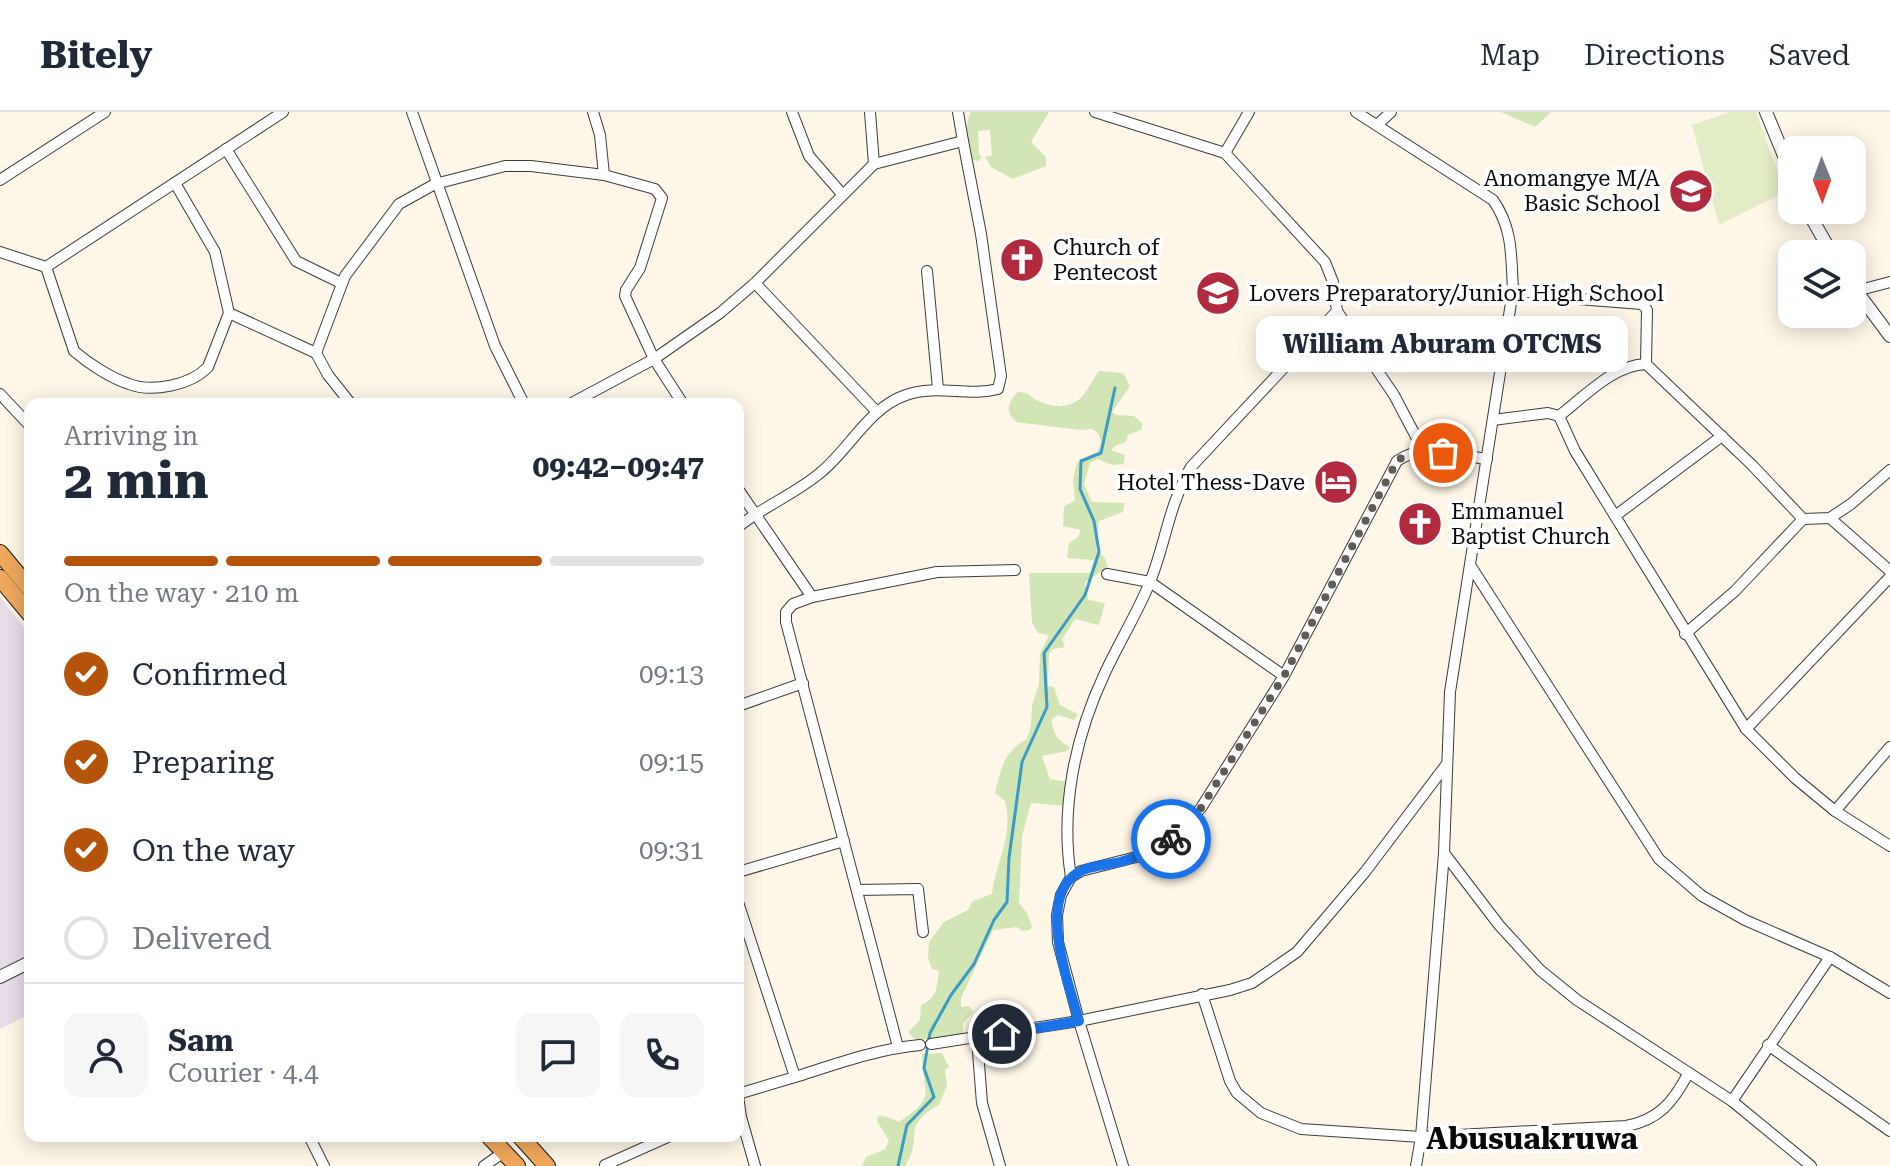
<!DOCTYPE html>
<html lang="en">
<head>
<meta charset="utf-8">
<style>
	body { margin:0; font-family:"Roboto Serif",serif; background:#f6f6f7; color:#1f2937; height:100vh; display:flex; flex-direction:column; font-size:30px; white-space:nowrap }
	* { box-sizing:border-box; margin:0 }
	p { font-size:26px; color:#747a83 }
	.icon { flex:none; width:44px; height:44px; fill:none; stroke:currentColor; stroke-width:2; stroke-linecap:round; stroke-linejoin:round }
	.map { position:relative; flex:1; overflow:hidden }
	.sheet { position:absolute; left:24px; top:286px; width:720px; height:744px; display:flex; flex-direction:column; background:#fff; border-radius:16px; box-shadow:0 4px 20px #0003 }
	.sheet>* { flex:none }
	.needle { width:52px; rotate:179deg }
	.buttons { position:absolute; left:1778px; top:24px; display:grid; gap:16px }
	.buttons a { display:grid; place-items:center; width:88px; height:88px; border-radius:16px; background:#fff; box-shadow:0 4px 20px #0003; font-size:40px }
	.pin { position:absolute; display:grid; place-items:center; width:68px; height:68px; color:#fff; margin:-34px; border:4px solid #fff; border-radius:50%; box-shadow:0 2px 8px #0007 }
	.courier { position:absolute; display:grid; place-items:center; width:80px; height:80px; margin:-40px; border:6px solid #1a73e8; border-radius:50%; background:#fff; color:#222; box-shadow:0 2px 10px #0007 }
	.bubble { position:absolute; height:56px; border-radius:16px; background:#fff; box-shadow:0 4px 20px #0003; font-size:26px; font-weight:700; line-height:56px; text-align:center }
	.summary em { font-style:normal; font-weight:700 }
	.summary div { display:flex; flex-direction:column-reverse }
	.summary { display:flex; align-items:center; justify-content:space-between; height:136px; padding:0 40px }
	h1 { font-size:52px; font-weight:700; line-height:60px }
	.bar { display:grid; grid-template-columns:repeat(4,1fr); gap:12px 8px; align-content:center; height:96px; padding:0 40px }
	.bar i { height:10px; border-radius:6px; background:#e0e1e3 }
	.bar .active { background:#b45309 }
	.bar p { grid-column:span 4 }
	.line { display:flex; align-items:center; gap:20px; padding:0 40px; border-top:2px solid #e0e1e3 }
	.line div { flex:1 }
	.round { display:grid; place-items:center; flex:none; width:84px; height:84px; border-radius:16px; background:#f6f6f7 }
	ol { padding:0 40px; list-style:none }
	li { display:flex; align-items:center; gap:24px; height:88px }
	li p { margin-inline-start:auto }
	li .icon { padding:8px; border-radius:50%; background:#b45309; color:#fff; stroke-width:4 }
	li:last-child { color:#747a83 }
	li i { width:44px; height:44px; border:4px solid #e0e1e3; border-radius:50% }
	header { display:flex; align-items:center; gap:48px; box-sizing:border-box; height:112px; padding:0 40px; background:#fff; border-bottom:2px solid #e0e1e3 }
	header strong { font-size:38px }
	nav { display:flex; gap:44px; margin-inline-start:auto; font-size:28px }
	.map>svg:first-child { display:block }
</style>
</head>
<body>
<header>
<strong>Bitely</strong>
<nav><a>Map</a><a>Directions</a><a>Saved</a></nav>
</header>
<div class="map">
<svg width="1890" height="1054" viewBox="0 0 1890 1054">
	<rect width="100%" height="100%" fill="#fef7e7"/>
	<!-- industrial -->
	<polygon fill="#e6dde9" points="0,485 30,523 30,902 0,917"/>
	<!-- green -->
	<g fill="#d2e5b4">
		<path d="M971,0H1049L1031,30L1046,45V54L1013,67L991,55L985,45L992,43L990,18L978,19L979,42L982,46L978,49L971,47C968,31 963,15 971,0Z"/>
		<polygon points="1501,0 1551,0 1535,15"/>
		<path d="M1099,259L1123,261L1130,274L1112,300L1117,303L1134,304L1143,312L1141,318L1128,323L1126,330L1115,334L1111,338L1125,343L1124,352L1112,353L1098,347L1090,351L1084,372L1092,390L1125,391L1123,400L1099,409L1096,438L1105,446L1108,455L1085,470L1088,488L1105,491L1099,513L1075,507L1062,527L1065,535L1053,537L1049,541L1048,574L1054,575L1060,593L1078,602L1074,608L1058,603L1052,607C1052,621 1058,629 1070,635L1067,639L1042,644L1050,667L1068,670L1065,694L1031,691L1022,724L1019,791L1027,801L1032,814L1030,818L1022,819L1017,815L993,818L961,886V895L969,894L973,900L963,911V925L916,928L908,920L920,908L921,893C937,886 937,875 939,859L932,857L928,846L929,830L944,810L968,798L973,789L992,782C996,749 1014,724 1005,689L995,681C1001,657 1003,640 1027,627L1031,613L1032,593L1039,572L1040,542L1049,523L1038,521L1032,511L1029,461H1090L1094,448L1067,446L1069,431L1078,425L1081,418L1063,414L1064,395L1075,388L1073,367L1077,351L1098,339L1101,330L1098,321L1092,317L1080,318L1016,310C1005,299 1007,291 1018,280L1027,281C1040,293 1063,300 1080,287C1087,280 1093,267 1099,259Z"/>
		<path d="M942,941L949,955L945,958L947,973L939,993C899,1015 925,1025 905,1054H862L866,1045L885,1037L889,1029L877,1009L878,1004H884L899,1010C939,983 922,984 922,942Z"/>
	</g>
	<!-- pitch -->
	<polygon fill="#e3edc5" points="1730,0 1756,0 1785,80 1719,113 1692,13"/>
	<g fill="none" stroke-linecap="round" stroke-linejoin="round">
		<!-- stream -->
		<polyline stroke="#399bc6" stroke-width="3" points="898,1054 907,1013 934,985 924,956 930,921 951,883 974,852 994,808 1007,790 1009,746 1022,650 1047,595 1044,541 1085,483 1099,440 1094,409 1080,377 1081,349 1101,341 1115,276"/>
		<!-- minor casing -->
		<g stroke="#3c3c3c" stroke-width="12">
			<g id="minor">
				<polyline points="412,0 495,234 524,292"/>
				<polyline points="593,0 600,23 604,63"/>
				<polyline points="792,0 809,44 842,82"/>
				<polyline points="870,0 874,52"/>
				<polyline points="1095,0 1225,41 1325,150 1333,170 1337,199 1394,283 1423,338"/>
				<path d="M1356,0L1493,88C1513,117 1511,143 1513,178L1450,580L1444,741L1421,1025L1416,1054"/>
				<polyline points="1377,13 1391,0"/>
				<polyline points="226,37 296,149 341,171"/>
				<polyline points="1225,41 1249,0"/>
				<polyline points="0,68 105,0"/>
				<polyline points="175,71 215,140 229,201 316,241 328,263 351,292"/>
				<polyline points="0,140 46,155 283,0"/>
				<path d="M46,155L74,239C89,252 111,266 129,272C152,281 191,273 208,255L229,201"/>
				<polyline points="927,159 938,277"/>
				<polyline points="755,171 877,300"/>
				<polyline points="1513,178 1578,187 1642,192 1647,198 1646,252"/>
				<polyline points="1856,179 1890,170"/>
				<polyline points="316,241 345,164 399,92 435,72 505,54 531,54 604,63 655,77 662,86 640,156 626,178 625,184 654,247 683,292"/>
				<polyline points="0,282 30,314"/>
				<polyline points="570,292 654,247 720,201 755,171 874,52 963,29 958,0"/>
				<polyline points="1559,304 1575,339 1746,617 1795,666 1835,699 1890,734"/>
				<path d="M1559,304C1584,285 1613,253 1646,252L1752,353L1803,407"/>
				<polyline points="1493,308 1548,301 1559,304"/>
				<polyline points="738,377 812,485"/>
				<polyline points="1615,404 1722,324"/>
				<polyline points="1830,406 1890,459"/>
				<path d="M738,415C764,394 795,382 820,361C850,337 868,296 906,283C937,272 968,285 998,277L1001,264L981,122L963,29"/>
				<polyline points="1470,453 1659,747 1702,784 1745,808 1830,845 1890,881"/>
				<polyline points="1107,462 1150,470 1284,564"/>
				<polyline points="1685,522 1735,479 1803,407 1830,406 1851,392 1890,358"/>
				<polyline points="738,594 803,571"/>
				<polyline points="1746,617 1890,465"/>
				<polyline points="1835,699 1890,635"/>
				<polyline points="1444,741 1499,813 1540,858 1577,888 1732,989 1811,1054"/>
				<polyline points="738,760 844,729"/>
				<path d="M1071,765C1060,697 1075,625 1104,563C1118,532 1137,502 1150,470C1166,430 1168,395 1191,355L1337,199"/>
				<polyline points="857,778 918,777 923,820"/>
				<polyline points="738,790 795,965 738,982"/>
				<path d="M1202,882L1230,969L1237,981L1261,1001L1301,1017L1421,1025L1626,1014C1659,1008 1673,990 1688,962"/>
				<polyline points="977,927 982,991 1000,1054"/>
				<polyline points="931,932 1079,909 1230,878 1252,871 1297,840 1365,760 1446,653"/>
				<polyline points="1768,933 1890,1019"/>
				<polyline points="898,935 786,510 786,500 793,492 812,485 937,460 1015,458"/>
				<path d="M795,965C836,952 877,937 920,933"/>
				<polyline points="738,984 741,1005 755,1054"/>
				<polyline points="1732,989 1830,845"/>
				<polyline points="309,1024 324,1054"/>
				<polyline points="605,1053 670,1024"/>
				<polyline points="484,1054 504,1040"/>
				<path d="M1123,1054L1079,909L1058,830L1057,803L1061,783L1071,765L1081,759L1144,743L1172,727L1201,696L1284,564L1397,349C1423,330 1456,343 1487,347"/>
			</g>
		</g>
		<!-- tertiary casing -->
		<g stroke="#3c3c3c" stroke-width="14">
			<g id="tertiary">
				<polyline points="1766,0 1792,63"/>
				<polyline points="1807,98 1832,142"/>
				<polyline points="1852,173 1890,224"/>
				<polyline points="0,865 30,850"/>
			</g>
		</g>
		<!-- trunk casing -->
		<g stroke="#1a1a1a" stroke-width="18">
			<g id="trunk">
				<polyline points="0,441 30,477"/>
				<polyline points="0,466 30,502"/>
				<polyline points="489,1024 517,1054"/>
				<polyline points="520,1024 547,1054"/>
			</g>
		</g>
		<!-- minor -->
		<use href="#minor" stroke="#fff" stroke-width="10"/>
		<!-- tertiary -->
		<use href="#tertiary" stroke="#fff" stroke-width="12"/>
		<!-- trunk -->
		<use href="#trunk" stroke="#f0a85c" stroke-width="16"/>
	</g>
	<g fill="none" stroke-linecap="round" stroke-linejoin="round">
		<!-- done -->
		<path stroke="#5f5c57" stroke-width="8" stroke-dasharray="0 14.4" d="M1171,727L1201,696L1284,564L1397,349C1413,337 1424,338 1443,341"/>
		<!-- route -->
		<path stroke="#1a73e8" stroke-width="10" d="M1002,922L1079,909C1069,872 1033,779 1083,758C1094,753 1107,753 1120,750C1139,745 1154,737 1171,727"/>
	</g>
	<!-- icons -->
	<defs>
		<g id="school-disc" transform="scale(2.3)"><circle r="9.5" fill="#b12a3d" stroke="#fff"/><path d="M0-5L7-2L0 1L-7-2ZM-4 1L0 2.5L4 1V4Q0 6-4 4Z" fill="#fff"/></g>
		<g id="church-disc" transform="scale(2.3)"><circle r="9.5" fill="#b12a3d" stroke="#fff"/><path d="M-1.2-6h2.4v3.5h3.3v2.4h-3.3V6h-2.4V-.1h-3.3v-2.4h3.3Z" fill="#fff"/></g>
		<g id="hotel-disc" transform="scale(2.3)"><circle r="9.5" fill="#b12a3d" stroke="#fff"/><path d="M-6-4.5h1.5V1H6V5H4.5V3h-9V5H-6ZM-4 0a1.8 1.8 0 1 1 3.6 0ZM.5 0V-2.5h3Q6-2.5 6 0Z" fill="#fff"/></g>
	</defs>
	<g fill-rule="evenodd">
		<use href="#school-disc" x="1691" y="79"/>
		<use href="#church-disc" x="1022" y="148"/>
		<use href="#school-disc" x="1218" y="181"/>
		<use href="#hotel-disc" x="1336" y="370"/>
		<use href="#church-disc" x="1420" y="412"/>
	</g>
	<g text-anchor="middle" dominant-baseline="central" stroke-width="8" stroke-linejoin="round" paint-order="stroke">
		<!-- poi labels -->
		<g font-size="22" fill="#090909" stroke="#fff" text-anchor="start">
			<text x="1660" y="66" text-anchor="end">Anomangye M/A<tspan x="1660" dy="25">Basic School</tspan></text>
			<text x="1053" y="135">Church of<tspan x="1053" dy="25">Pentecost</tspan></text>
			<text x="1249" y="181">Lovers Preparatory/Junior High School</text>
			<text x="1305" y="370" text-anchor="end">Hotel Thess-Dave</text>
			<text x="1451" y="399">Emmanuel<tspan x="1451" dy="25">Baptist Church</tspan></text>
		</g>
		<!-- district labels -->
		<g font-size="30" font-weight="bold" fill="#090909" stroke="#fff">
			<text x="1532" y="1026">Abusuakruwa</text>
		</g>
	</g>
</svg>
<div class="buttons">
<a><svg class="needle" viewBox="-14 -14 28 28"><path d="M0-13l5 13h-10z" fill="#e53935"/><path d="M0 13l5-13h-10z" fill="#747a83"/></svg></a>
<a><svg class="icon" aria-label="layers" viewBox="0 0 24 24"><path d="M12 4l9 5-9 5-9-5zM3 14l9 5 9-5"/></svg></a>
</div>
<div class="pin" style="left:1443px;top:341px;background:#ea580c"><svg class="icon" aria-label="bag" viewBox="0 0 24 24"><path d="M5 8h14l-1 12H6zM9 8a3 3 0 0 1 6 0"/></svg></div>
<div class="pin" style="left:1002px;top:922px;background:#1f2937"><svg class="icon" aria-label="home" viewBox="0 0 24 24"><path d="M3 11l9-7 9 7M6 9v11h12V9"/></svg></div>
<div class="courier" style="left:1171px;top:727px"><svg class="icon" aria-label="bike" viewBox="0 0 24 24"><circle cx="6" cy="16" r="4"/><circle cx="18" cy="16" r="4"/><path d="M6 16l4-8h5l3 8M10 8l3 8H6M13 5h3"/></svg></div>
<div class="bubble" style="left:1256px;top:204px;width:372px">William Aburam OTCMS</div>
<section class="sheet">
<div class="summary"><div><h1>2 min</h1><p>Arriving in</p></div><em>09:42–09:47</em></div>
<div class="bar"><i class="active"></i><i class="active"></i><i class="active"></i><i></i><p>On the way · 210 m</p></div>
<ol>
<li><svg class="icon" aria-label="check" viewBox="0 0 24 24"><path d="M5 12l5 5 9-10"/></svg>Confirmed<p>09:13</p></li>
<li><svg class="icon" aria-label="check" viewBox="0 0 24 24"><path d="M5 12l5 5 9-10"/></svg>Preparing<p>09:15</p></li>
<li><svg class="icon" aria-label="check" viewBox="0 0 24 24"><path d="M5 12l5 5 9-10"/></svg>On the way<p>09:31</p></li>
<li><i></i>Delivered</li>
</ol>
<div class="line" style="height:144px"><a class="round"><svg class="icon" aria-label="person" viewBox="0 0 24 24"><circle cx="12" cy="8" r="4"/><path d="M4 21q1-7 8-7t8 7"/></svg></a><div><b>Sam</b><p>Courier · 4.4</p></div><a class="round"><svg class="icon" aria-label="chat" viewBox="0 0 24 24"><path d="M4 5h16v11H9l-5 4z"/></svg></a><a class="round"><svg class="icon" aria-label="phone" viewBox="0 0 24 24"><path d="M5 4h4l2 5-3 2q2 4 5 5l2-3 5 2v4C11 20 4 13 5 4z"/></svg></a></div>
</section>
</div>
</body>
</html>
